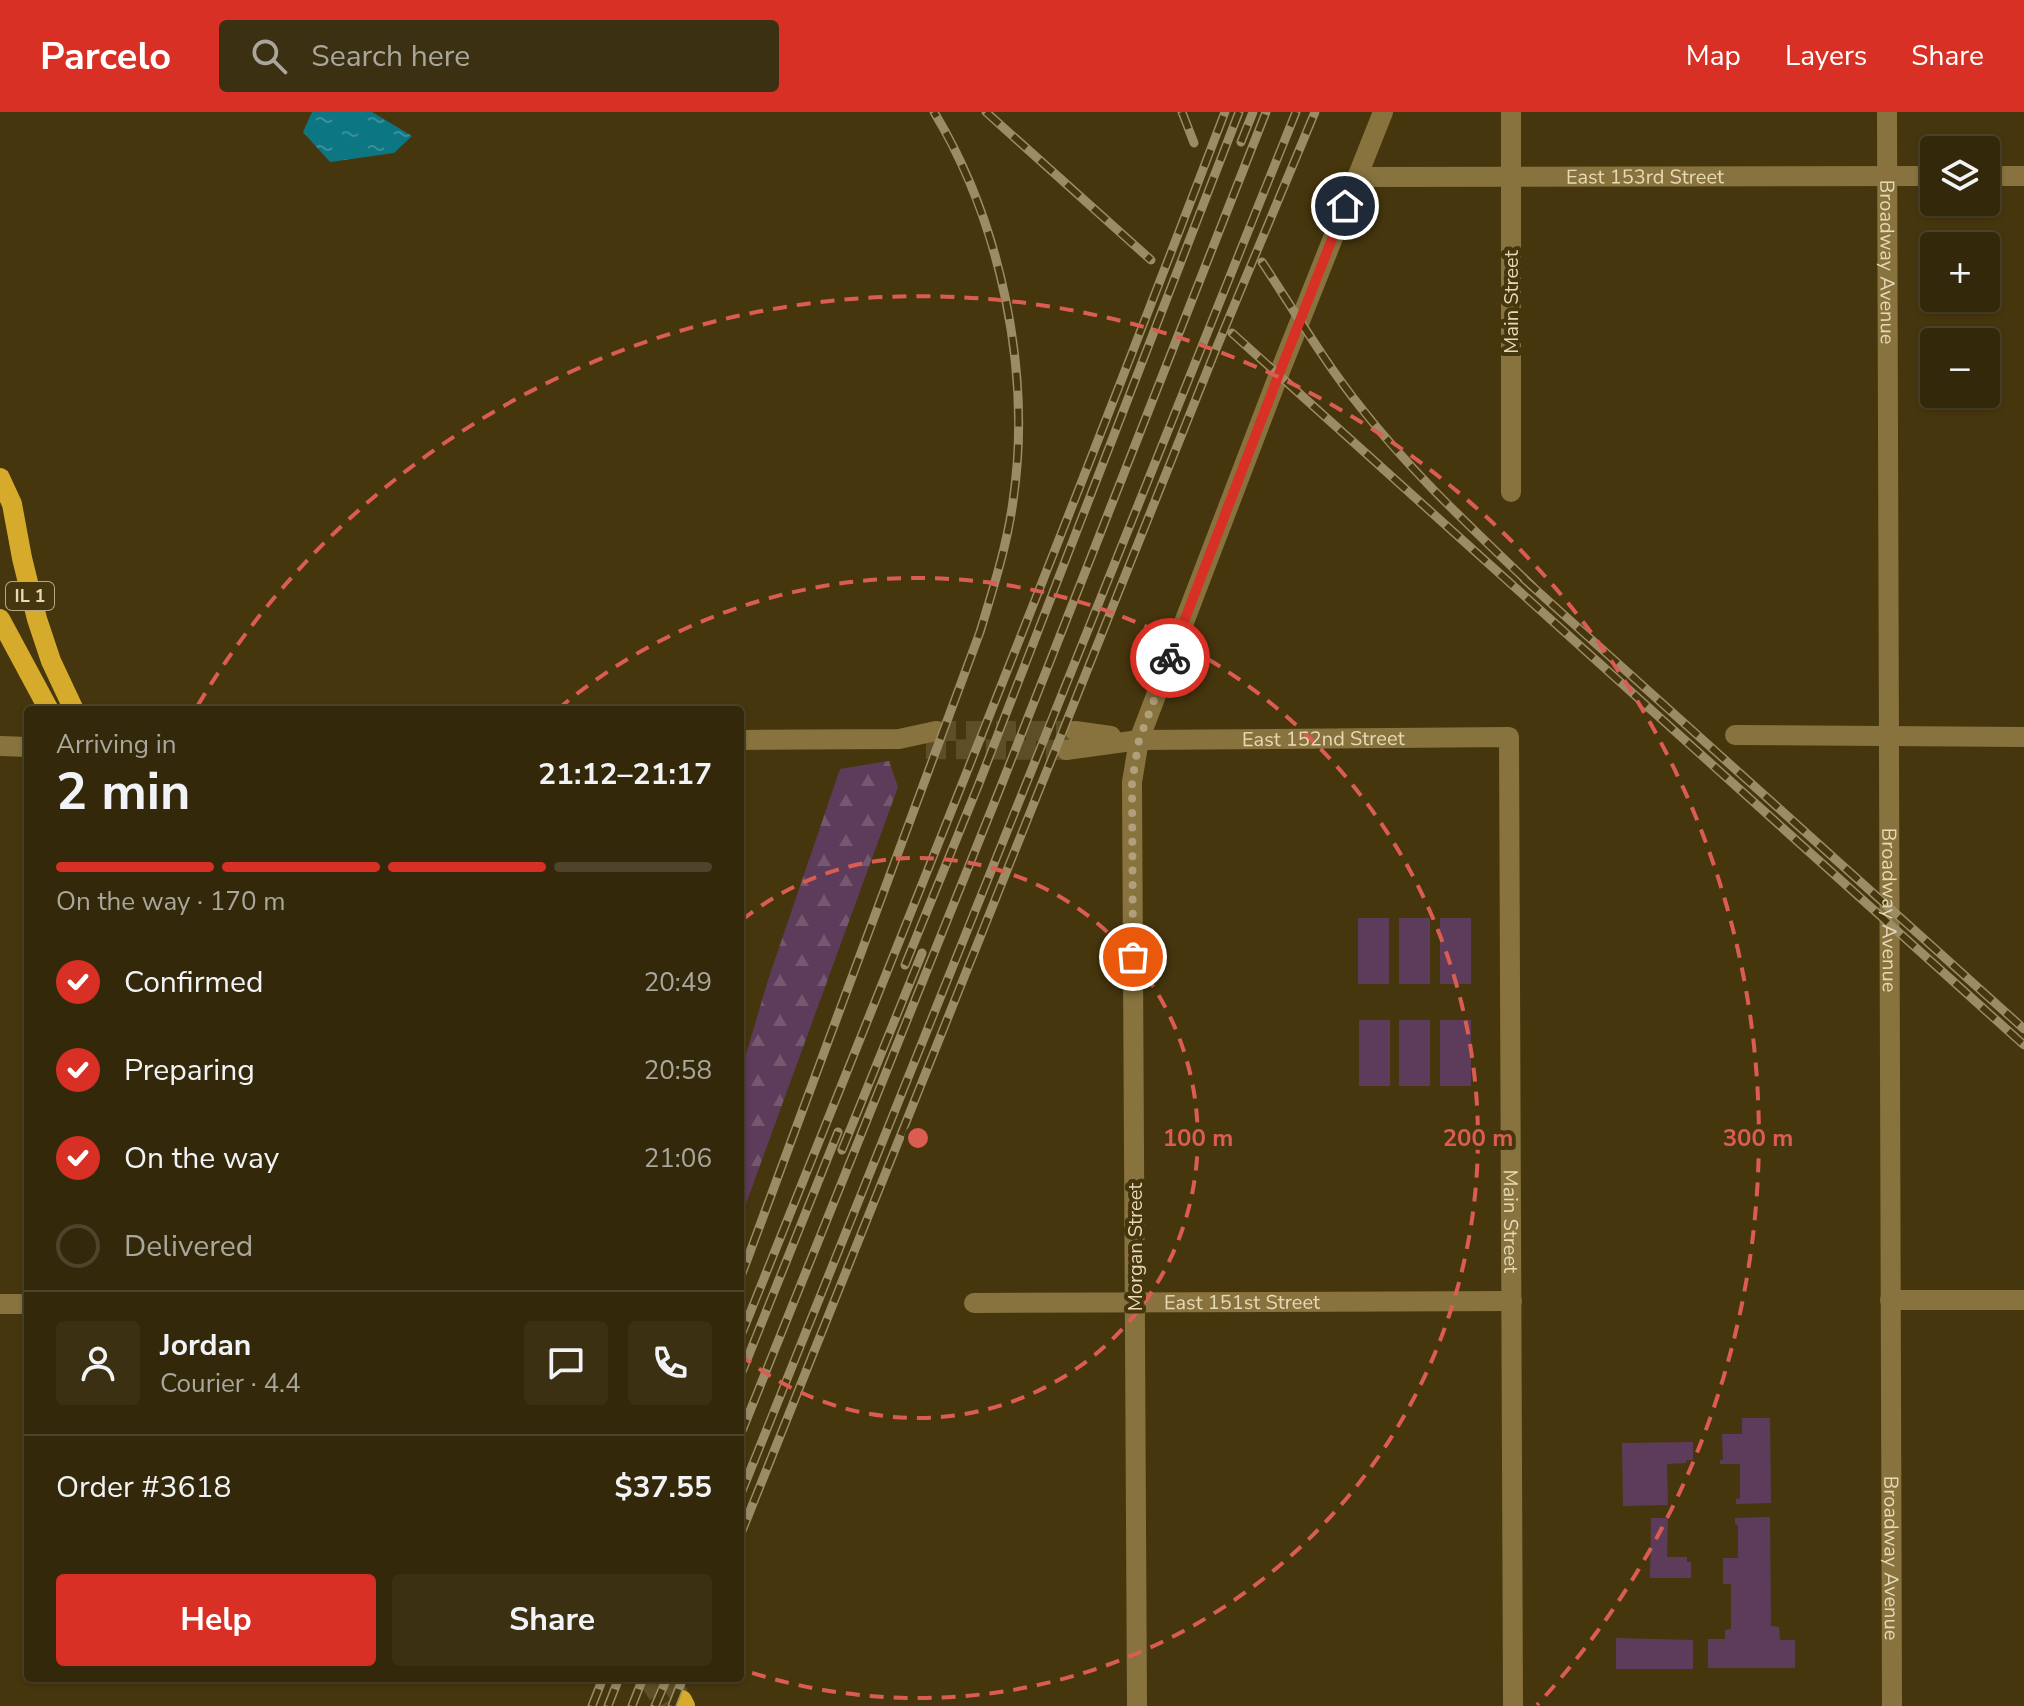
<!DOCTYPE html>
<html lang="en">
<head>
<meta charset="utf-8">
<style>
	body { margin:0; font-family:"Nunito Sans",sans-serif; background:#3c3013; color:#f1f3f6; height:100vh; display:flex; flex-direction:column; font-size:30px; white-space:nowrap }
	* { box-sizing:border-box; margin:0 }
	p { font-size:26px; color:#a9a69c }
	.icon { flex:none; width:44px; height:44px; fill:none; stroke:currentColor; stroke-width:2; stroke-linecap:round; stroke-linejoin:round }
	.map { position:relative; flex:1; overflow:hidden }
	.panel { position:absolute; left:24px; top:594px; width:720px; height:976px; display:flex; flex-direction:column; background:#34280a; border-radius:8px; box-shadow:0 2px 6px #0004,0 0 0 2px #4e442b }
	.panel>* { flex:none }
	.fabs { position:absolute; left:1920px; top:24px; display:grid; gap:16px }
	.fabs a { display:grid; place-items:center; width:80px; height:80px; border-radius:8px; background:#34280a; box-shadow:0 2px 6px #0004,0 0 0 2px #4e442b; font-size:40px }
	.pin { position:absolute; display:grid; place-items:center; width:68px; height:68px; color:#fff; margin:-34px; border:4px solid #fff; border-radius:50%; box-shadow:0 2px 8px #0007 }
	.courier { position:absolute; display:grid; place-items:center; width:80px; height:80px; margin:-40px; border:6px solid #d93025; border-radius:50%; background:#fff; color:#222; box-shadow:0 2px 10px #0007 }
	.head em { font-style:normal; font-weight:700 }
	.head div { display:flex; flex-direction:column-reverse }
	.head { display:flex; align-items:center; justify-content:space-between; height:136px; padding:0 32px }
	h1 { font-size:52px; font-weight:700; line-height:60px }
	.bar { display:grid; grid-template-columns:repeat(4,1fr); gap:12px 8px; align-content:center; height:96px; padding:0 32px }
	.bar i { height:10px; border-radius:6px; background:#4e442b }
	.bar .current { background:#d93025 }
	.bar p { grid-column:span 4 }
	.line { display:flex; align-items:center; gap:20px; padding:0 32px; border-top:2px solid #4e442b }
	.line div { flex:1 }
	.round { display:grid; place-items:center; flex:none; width:84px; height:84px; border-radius:8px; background:#3c3013 }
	ol { padding:0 32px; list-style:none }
	li { display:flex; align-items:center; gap:24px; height:88px }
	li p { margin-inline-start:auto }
	li .icon { padding:8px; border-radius:50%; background:#d93025; color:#fff; stroke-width:4 }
	li:last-child { color:#a9a69c }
	li i { width:44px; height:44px; border:4px solid #4e442b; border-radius:50% }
	.cta { display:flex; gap:16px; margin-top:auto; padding:16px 32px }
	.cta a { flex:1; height:92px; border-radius:8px; background:#d93025; color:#fff; font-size:32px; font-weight:700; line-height:92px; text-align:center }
	.cta a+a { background:#3c3013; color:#f1f3f6 }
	header { display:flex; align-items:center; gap:48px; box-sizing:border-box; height:112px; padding:0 40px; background:#d93025; color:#fff }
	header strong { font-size:38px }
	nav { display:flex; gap:44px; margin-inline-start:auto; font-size:28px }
	.search { width:560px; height:72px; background:#3c3013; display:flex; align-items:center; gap:20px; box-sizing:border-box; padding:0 28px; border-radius:8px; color:#a9a69c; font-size:30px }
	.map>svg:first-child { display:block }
</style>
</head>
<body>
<header>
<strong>Parcelo</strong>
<div class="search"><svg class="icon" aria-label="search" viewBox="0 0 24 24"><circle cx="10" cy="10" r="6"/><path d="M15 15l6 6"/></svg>Search here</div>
<nav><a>Map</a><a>Layers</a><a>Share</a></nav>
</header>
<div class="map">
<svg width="2024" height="1594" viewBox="0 0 2024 1594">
	<defs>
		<pattern id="forest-firs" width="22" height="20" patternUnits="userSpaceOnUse" patternTransform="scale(2)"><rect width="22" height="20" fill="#5d3c5b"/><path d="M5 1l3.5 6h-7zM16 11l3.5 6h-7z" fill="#745870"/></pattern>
		<pattern id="water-ripples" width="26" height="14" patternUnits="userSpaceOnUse" patternTransform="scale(2)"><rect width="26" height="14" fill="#0c7783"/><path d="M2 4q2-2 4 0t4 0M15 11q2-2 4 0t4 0" fill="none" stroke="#3b9097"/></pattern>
	</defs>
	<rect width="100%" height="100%" fill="#46360e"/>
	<!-- grass -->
	<g fill="#5d3c5b">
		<rect x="1358" y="806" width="31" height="66"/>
		<rect x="1399" y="806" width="31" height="66"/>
		<rect x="1440" y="806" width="31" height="66"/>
		<rect x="1359" y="908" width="31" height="66"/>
		<rect x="1399" y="908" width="31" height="66"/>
		<rect x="1440" y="908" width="31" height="66"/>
		<polygon points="1742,1306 1770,1306 1771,1391 1736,1392 1736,1387 1740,1386 1740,1352 1720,1352 1720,1348 1723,1348 1722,1322 1742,1322"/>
		<polygon points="1693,1330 1693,1348 1687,1348 1686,1351 1667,1352 1668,1393 1623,1394 1622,1331"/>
		<polygon points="1770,1405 1771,1514 1779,1515 1780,1528 1795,1528 1795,1556 1708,1556 1708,1527 1725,1527 1725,1518 1731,1517 1731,1472 1723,1472 1723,1446 1738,1446 1738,1413 1735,1412 1735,1406"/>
		<polygon points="1651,1406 1668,1406 1667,1445 1687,1445 1687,1450 1691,1450 1691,1466 1650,1466"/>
		<polygon points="1616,1526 1693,1528 1693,1557 1616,1557"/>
	</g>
	<!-- forest -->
	<polygon fill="url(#forest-firs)" points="889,649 898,675 740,1108 740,963 768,868 840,657"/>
	<!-- water -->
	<polygon fill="url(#water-ripples)" points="312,0 372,0 412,24 394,41 330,50 303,20"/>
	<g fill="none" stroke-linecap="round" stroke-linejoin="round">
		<!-- minor-tunnel -->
		<g stroke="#5e4e27" stroke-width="20" stroke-dasharray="20 10" stroke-linecap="butt">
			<polyline points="936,619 1075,619"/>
			<polyline points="926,637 1066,638"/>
		</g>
		<!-- major-tunnel -->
		<g stroke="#5e4e27" stroke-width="20" stroke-dasharray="20 10" stroke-linecap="butt">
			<polyline points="648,1566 665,1594"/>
			<polyline points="669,1566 682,1588"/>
		</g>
		<!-- minor -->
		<g stroke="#88733e" stroke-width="20">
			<polyline points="1511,0 1511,380"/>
			<path id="s1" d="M1887,0L1892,1594"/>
			<polyline points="1986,64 2024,64"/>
			<path id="s2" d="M1357,65L1934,64"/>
			<polyline points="1075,619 1111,624"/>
			<polyline points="1735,623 2024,625"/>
			<polyline points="740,628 899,627 936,619"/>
			<polyline points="0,634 28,635"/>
			<path id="s3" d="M1066,638L1139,628L1509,625L1513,1594"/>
			<polyline points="1890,1188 2024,1188"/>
			<path id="s4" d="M974,1191L1512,1189"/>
			<polyline points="0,1192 28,1192"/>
			<polyline points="1137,1594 1132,670 1139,628 1279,262 1383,0"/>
		</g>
		<!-- major -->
		<g stroke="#d6aa2a" stroke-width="20">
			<polyline points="0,366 12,392 22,446 37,507 51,549 74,598"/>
			<polyline points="0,507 49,598"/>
			<polyline points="682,1588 685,1594"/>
		</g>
		<!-- rail casing -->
		<g stroke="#9b8c66" stroke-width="9">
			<g id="rail">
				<polyline points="986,0 1151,148"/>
				<polyline points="1182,0 1194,31"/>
				<polyline points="1241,30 1253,0"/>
				<path d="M1262,150C1295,200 1325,251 1362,297C1413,362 1474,418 1533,475"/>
				<polyline points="1232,221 2024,933"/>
				<polyline points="1524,467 2024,917"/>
				<polyline points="905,853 978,674 1239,0"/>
				<polyline points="842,1038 922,841"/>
				<path d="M740,1167L980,520C993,477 1007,434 1013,389C1032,261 1001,111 934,0"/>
				<path d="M740,1226C904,818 1068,411 1225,0"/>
				<polyline points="740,1265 838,1020"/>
				<polyline points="740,1324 1001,674 1266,0"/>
				<polyline points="740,1384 1296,0"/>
				<polyline points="740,1424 1216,237 1315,0"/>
				<polyline points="592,1594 603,1566"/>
				<polyline points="608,1594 619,1566"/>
				<polyline points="632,1594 643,1566"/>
				<polyline points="655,1594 667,1566"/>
				<polyline points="672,1594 683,1566"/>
			</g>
		</g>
		<!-- rail -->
		<use href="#rail" stroke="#46360e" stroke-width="6" stroke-dasharray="18" stroke-linecap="butt"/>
	</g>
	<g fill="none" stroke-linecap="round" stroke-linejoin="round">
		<!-- done -->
		<polyline stroke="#afa07b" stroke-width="8" stroke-dasharray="0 14.4" points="1133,845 1132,670 1139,628 1170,546"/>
		<!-- route -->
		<polyline stroke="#d93025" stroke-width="10" points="1170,546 1279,262 1345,94"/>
	</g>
	<!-- distance rings -->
	<g fill="none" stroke="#db5d52" stroke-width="4" stroke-dasharray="14 10">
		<path d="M742 808A280 280 0 1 1 742 1244"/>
		<path d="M558 597A560 560 0 1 1 740 1557"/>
		<path d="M198 593A840 840 0 1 1 1537 1593"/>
	</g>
	<g text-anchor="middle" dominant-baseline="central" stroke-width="8" stroke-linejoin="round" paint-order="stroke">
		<!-- shield labels -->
		<rect fill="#46360e" stroke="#b7a883" stroke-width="2" x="6" y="470" width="48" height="28" rx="6"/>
		<g font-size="18" font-weight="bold" fill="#e8d9b5">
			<text x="30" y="484">IL 1</text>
		</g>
		<!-- street labels -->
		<g font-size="20" fill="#e8d9b5" stroke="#46360e">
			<text stroke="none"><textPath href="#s2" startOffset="288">East 153rd Street</textPath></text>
			<text stroke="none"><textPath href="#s1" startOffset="150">Broadway Avenue</textPath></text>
			<text transform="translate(1511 190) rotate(-90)">Main Street</text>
			<text stroke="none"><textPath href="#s3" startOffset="258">East 152nd Street</textPath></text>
			<text stroke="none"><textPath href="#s1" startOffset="798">Broadway Avenue</textPath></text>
			<text stroke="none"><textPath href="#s3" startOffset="928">Main Street</textPath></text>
			<text transform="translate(1135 1135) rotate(-90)">Morgan Street</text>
			<text stroke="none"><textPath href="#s4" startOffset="268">East 151st Street</textPath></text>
			<text stroke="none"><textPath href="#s1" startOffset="1446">Broadway Avenue</textPath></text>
		</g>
	</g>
	<circle cx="918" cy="1026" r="12" fill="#db5d52" stroke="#46360e" stroke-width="4"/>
	<g font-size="24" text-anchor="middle" font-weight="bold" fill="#db5d52" stroke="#46360e" stroke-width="8" stroke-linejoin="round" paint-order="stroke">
		<text x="1198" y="1034">100 m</text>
		<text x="1478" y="1034">200 m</text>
		<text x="1758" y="1034">300 m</text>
	</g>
</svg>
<div class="fabs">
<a><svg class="icon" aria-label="layers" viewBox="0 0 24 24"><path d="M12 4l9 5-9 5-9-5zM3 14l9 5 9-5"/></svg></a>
<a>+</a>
<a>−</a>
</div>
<div class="pin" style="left:1133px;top:845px;background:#ea580c"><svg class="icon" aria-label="bag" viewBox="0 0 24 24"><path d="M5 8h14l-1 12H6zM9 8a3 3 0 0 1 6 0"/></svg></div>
<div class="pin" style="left:1345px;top:94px;background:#1f2937"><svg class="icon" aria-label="home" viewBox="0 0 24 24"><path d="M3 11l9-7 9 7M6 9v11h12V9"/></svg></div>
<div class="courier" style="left:1170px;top:546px"><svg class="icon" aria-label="bike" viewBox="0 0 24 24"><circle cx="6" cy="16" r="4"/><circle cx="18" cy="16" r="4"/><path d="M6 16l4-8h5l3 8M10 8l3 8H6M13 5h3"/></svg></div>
<section class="panel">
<div class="head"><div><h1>2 min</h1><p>Arriving in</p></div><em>21:12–21:17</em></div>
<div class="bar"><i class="current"></i><i class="current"></i><i class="current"></i><i></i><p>On the way · 170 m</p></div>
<ol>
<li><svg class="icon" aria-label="check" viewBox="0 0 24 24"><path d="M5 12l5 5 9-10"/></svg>Confirmed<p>20:49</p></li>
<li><svg class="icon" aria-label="check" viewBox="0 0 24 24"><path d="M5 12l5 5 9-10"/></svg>Preparing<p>20:58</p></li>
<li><svg class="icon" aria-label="check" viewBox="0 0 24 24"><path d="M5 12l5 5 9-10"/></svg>On the way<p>21:06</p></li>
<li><i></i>Delivered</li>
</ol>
<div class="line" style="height:144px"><a class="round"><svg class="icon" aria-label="person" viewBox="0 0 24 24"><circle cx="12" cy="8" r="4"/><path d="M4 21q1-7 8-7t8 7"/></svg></a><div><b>Jordan</b><p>Courier · 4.4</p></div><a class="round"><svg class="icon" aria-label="chat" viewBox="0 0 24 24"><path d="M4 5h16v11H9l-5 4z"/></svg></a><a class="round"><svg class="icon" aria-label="phone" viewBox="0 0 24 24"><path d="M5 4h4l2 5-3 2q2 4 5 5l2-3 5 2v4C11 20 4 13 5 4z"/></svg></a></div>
<div class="line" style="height:104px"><div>Order #3618</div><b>$37.55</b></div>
<div class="cta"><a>Help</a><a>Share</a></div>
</section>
</div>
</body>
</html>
